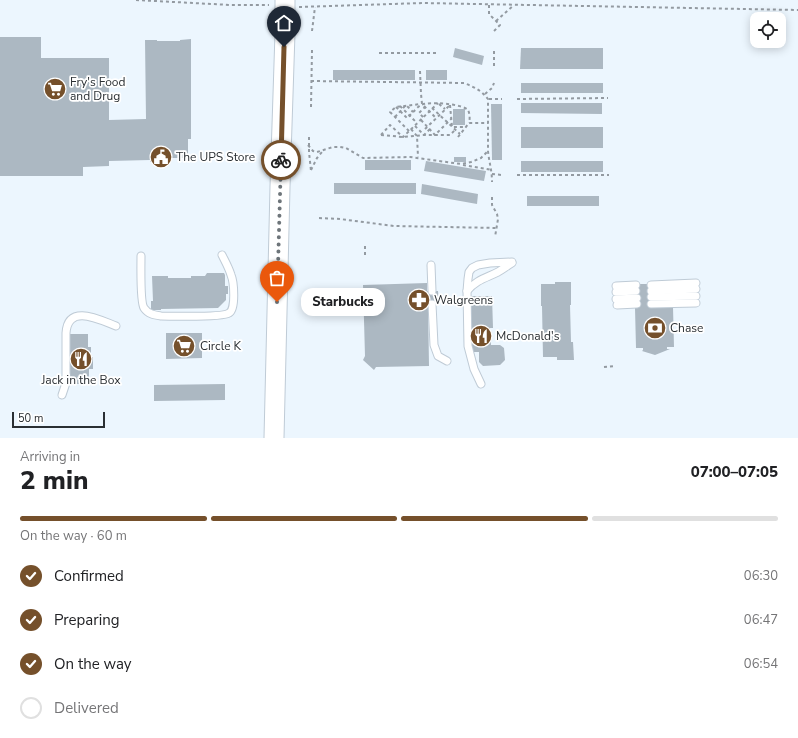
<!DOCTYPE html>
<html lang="en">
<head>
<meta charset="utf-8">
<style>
	body { margin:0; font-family:"Nunito Sans",sans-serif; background:#f2f2f2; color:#202124; height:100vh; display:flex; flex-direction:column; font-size:15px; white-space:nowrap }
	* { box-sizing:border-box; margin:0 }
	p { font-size:13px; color:#757577 }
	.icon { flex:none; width:22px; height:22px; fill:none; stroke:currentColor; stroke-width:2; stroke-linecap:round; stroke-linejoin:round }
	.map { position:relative; height:438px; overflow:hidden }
	.side { display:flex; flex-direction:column; background:#fff; flex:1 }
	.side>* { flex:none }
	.tools { position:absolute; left:750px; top:12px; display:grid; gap:8px }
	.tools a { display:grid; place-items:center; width:36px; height:36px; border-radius:8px; background:#fff; box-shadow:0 2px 10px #0003; font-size:20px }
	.scale { position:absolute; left:12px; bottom:10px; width:93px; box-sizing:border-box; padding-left:4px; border:2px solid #2a2f33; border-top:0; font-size:11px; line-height:14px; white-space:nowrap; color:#2a2f33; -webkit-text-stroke:3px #fff; paint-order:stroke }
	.pin { position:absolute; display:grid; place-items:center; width:34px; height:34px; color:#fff; margin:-41px -17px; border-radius:50% 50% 50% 0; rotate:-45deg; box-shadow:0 0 4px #0007 }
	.pin .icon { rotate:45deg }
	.courier { position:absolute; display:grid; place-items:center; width:40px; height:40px; margin:-20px; border:3px solid #75502b; border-radius:50%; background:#fff; color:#222; box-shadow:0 1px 5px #0007 }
	.bubble { position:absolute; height:28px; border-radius:12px; background:#fff; box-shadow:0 2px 10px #0003; font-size:13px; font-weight:800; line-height:28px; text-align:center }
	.overview em { font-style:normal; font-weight:800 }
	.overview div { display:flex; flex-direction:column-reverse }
	.overview { display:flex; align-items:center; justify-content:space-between; height:68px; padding:0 20px }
	h1 { font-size:26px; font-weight:800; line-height:30px }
	.bar { display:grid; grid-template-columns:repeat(4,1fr); gap:6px 4px; align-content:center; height:48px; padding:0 20px }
	.bar i { height:5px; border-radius:3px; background:#e0e0e0 }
	.bar .on { background:#75502b }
	.bar p { grid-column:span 4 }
	ol { padding:0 20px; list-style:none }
	li { display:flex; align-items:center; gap:12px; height:44px }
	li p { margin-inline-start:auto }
	li .icon { padding:4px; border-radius:50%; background:#75502b; color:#fff; stroke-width:4 }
	li:last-child { color:#757577 }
	li i { width:22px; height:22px; border:2px solid #e0e0e0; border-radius:50% }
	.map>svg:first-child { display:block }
</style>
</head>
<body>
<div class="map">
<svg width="798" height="438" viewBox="0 0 798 438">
	<rect width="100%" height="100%" fill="#ecf6fe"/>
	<!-- building -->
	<g fill="#acb8c2">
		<polygon points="0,37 41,37 41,58 109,58 109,120 146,119 145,40 157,40 157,41 180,41 180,40 191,39 191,139 188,139 188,158 169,158 169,162 150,162 150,160 109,161 109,166 83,167 83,176 0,176"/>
		<polygon points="455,48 484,56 482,65 453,57"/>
		<polygon points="521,48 603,48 603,69 520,69"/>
		<rect x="333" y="70" width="82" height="10"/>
		<rect x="426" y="70" width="21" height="10"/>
		<rect x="521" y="83" width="82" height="10"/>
		<polygon points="521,103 602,103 602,114 521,113"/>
		<polygon points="491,104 502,104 502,160 492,160"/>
		<rect x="453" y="109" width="12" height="16"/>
		<rect x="521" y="127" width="82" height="21"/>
		<rect x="454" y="157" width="12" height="5"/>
		<rect x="365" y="160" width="46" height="10"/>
		<polygon points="426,161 486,171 484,181 424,171"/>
		<rect x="521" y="161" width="82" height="11"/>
		<rect x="334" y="183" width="82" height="11"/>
		<polygon points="422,184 478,194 477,204 421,194"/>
		<rect x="527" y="196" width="72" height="10"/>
		<polygon points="207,273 224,273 225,275 225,286 228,286 228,294 226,294 226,300 218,308 161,309 161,310 151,310 151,301 153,301 152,276 168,276 168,278 191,278 191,276 205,276"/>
		<polygon points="555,282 571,282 571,305 570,305 571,342 573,342 574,360 557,360 557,357 543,357 542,306 541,306 541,284 555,284"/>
		<polygon points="427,283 427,291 438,291 439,304 428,304 429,366 376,367 374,370 363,360 365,356 363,285"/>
		<polygon points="636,284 651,284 651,308 673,307 674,347 667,347 667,349 670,349 655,355 642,351 643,350 643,348 636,348 635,308 637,308"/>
		<polygon points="470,296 492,296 493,328 490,328 491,345 500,345 504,348 505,360 500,365 483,366 479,362 479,352 471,352"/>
		<polygon points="166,333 202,333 202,358 166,359"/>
		<polygon points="69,334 88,334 88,347 91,347 91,357 93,357 93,369 89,369 89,380 85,380 85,384 72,384 72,380 69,380"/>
		<polygon points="225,384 225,400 154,401 154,385"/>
	</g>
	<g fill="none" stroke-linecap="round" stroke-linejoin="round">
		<!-- service casing -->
		<g stroke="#bfcbd6" stroke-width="9">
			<g id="service">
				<path d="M141,256C141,266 140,302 144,308C148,314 154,315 161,316C172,316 221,318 229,313C236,309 234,282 231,275C229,268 225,261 222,255"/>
				<polyline points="431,265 432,291"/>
				<polyline points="651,285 696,283"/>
				<polyline points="616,286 636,285"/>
				<path d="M467,291C476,280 486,278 498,272C503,269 507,266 512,263"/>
				<polyline points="651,291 696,289"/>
				<polyline points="616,292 636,291"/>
				<polyline points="651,297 696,296"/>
				<polyline points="616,299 637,298"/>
				<polyline points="432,304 434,345 438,356 447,361"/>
				<polyline points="651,304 696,303"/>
				<polyline points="617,305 637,304"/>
				<polyline points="481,384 474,369 468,346 467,291 468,279 469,272 472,268 478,265 490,263 512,262"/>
				<path d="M62,395L66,383V333C68,303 100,320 116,326"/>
			</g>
		</g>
		<!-- secondary casing -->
		<g stroke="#bfcbd6" stroke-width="21">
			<polyline id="secondary" points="274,438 280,187 285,33 285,0"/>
		</g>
		<!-- path -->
		<g stroke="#939aa1" stroke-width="2" stroke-dasharray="3 3" stroke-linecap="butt">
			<polyline points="136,0 231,5 269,5"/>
			<polyline points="489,5 489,14 500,25 494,31 494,34"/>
			<polyline points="299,7 423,3 798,10"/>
			<polyline points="496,21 513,6"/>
			<polyline points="312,31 315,7"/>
			<polyline points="379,53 438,53"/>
			<polyline points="494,66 494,50"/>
			<polyline points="420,71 421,94 422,104 436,118"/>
			<path d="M311,81L464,83C474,87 481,90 488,99V151C489,162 492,170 492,182"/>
			<polyline points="485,94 492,88 494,83"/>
			<polyline points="489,99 502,99"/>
			<polyline points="517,99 608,98"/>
			<polyline points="439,104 445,109"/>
			<polyline points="450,105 452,127 466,127"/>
			<polyline points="400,106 417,123"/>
			<polyline points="311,107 312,50"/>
			<path d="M396,107L407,118C412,114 416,108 421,105C428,101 463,104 468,110C470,114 470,119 469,123"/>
			<polyline points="432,108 460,134"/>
			<polyline points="395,117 406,105 413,112"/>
			<polyline points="423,117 419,113 425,107"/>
			<polyline points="421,120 435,135 451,119"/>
			<polyline points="415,126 424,135 430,129"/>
			<polyline points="411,129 417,136 418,157"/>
			<polyline points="425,129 450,105"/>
			<polyline points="409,131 390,112 396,107 421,104"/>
			<polyline points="381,135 390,125 403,137 438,103"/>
			<polyline points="381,135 403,137 424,135 450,135 455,130"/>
			<polyline points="309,137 309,152 311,171"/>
			<polyline points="458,137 469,123 488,123"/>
			<polyline points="308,145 313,151 317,152 333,147 340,147 346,148 363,158 410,157 461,164 471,162 481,158 488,151"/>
			<polyline points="463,165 492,170"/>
			<polyline points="311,170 317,158 322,152"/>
			<polyline points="492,174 502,175"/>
			<polyline points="517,175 609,175"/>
			<polyline points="492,197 492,205 497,214 498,219 495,237"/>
			<polyline points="319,218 340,219 394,226 497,228"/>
			<polyline points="365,246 365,256"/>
			<polyline points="604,367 615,366"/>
		</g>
		<!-- service -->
		<use href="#service" stroke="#fff" stroke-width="7"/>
		<!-- secondary -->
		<use href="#secondary" stroke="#fff" stroke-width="19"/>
	</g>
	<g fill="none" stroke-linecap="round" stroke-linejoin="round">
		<!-- done -->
		<polyline stroke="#6e757a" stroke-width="4" stroke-dasharray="0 7.2" points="277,302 281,160"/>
		<!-- route -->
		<polyline stroke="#75502b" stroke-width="5" points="281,160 284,47"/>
	</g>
	<!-- icons -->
	<defs>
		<g id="supermarket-disc" transform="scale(1.15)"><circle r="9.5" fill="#75502b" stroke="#fff"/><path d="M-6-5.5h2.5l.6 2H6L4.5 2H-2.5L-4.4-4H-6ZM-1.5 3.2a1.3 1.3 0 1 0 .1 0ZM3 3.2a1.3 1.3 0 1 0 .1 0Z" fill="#fff"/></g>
		<g id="civic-disc" transform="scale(1.15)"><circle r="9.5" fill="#75502b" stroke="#fff"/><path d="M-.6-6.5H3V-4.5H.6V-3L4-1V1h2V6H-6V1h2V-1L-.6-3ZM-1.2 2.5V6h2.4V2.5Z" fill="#fff"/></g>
		<g id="pharmacy-disc" transform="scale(1.15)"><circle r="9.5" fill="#75502b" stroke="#fff"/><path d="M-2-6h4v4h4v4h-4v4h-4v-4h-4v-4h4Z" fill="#fff"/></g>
		<g id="bank-disc" transform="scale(1.15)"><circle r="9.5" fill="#75502b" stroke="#fff"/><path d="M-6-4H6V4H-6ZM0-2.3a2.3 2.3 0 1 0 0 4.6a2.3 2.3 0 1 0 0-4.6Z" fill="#fff"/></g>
		<g id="restaurant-disc" transform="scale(1.15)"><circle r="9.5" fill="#75502b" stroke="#fff"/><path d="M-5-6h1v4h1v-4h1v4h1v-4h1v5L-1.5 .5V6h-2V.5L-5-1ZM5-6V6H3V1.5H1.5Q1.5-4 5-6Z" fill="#fff"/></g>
	</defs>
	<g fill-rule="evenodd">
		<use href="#supermarket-disc" x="55" y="89"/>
		<use href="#civic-disc" x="161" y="157"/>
		<use href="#pharmacy-disc" x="419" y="300"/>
		<use href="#bank-disc" x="655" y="328"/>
		<use href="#restaurant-disc" x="481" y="336"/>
		<use href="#supermarket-disc" x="184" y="346"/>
		<use href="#restaurant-disc" x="81" y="359"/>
	</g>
	<g text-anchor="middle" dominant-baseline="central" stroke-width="3.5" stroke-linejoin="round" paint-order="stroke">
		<!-- poi labels -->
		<g font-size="12" fill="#2a2f33" stroke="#fff" text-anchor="start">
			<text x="70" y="82">Fry's Food<tspan x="70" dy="14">and Drug</tspan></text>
			<text x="176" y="157">The UPS Store</text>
			<text x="434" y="300">Walgreens</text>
			<text x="670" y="328">Chase</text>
			<text x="496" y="336">McDonald's</text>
			<text x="200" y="346">Circle K</text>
			<text x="81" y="380" text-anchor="middle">Jack in the Box</text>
		</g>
	</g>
</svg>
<div class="tools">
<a><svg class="icon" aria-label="locate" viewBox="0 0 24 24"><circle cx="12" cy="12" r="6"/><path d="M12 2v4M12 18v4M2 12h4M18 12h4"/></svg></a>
</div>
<div class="scale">50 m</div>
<div class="pin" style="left:277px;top:302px;background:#ea580c"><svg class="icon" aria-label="bag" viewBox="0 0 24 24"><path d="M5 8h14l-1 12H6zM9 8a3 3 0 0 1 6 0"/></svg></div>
<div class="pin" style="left:284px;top:47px;background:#1f2937"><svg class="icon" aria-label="home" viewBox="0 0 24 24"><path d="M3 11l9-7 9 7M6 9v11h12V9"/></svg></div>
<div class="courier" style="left:281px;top:160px"><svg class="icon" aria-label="bike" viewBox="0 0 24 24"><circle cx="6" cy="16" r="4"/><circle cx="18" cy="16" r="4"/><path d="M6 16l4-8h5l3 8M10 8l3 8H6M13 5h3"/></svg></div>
<div class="bubble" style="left:301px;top:288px;width:84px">Starbucks</div>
</div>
<section class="side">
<div class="overview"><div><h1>2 min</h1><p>Arriving in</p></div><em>07:00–07:05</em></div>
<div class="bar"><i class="on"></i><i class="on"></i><i class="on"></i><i></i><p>On the way · 60 m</p></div>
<ol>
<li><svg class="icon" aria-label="check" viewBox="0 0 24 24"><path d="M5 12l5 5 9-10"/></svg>Confirmed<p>06:30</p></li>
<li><svg class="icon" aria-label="check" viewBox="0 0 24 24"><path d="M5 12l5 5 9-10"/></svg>Preparing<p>06:47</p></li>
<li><svg class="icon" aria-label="check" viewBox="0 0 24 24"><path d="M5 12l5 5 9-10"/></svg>On the way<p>06:54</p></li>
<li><i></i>Delivered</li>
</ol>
</section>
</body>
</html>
